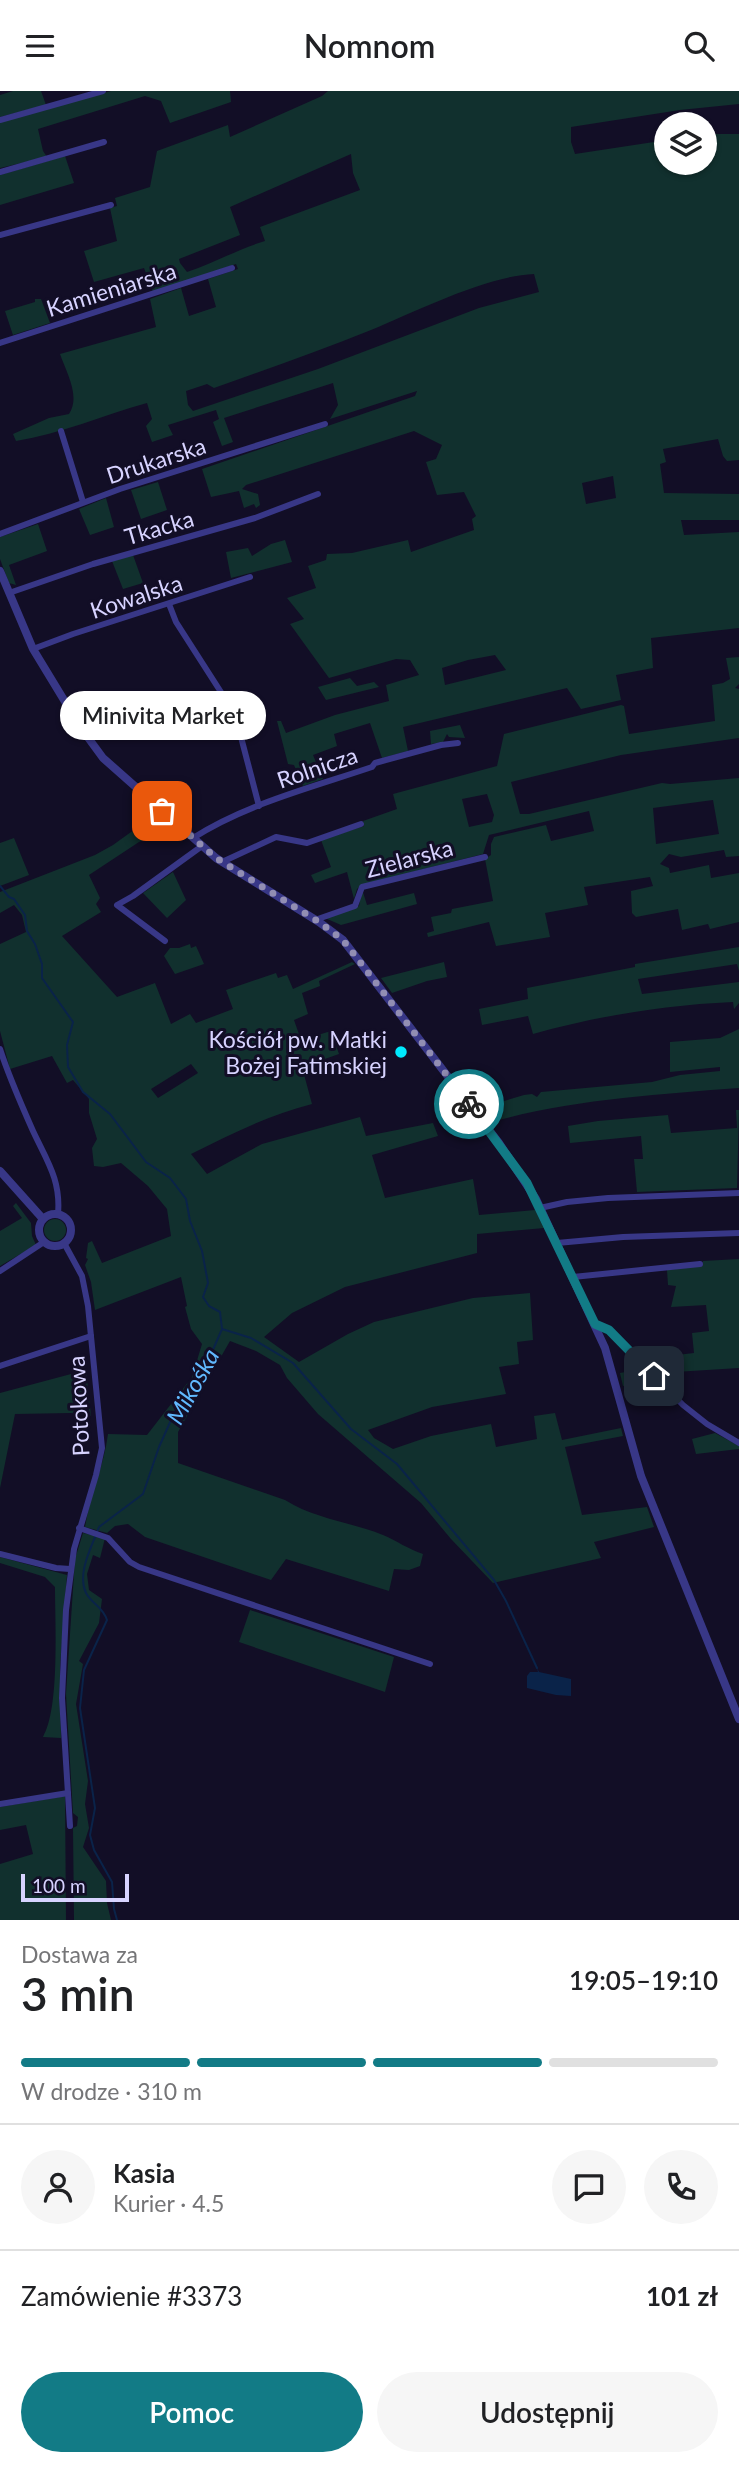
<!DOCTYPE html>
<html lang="pl">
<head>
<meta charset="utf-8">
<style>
	body { margin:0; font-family:Lato,sans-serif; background:#f6f6f6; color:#202124; height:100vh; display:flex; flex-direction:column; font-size:26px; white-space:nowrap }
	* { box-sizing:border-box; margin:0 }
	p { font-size:23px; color:#757577 }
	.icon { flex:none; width:38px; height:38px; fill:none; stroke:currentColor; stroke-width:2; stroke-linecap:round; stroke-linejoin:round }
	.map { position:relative; height:1829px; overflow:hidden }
	.drawer { display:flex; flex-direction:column; background:#fff; flex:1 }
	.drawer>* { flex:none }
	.buttons { position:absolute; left:654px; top:21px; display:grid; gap:14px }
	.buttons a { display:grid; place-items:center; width:63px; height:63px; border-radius:50%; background:#fff; box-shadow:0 2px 5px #0004; font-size:35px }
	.scale { position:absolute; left:21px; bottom:18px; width:108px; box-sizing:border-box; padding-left:7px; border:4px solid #d7d3ff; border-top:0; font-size:19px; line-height:24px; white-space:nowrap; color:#d7d3ff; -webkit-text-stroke:5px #120e26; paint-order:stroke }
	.pin { position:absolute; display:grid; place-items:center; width:60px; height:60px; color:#fff; margin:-30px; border-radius:14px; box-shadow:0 4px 10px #0006 }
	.courier { position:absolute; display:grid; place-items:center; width:70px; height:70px; margin:-35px; border:5px solid #127b86; border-radius:50%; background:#fff; color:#222; box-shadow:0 2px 9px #0007 }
	.bubble { position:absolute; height:49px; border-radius:24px; background:#fff; box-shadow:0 2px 5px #0004; font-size:23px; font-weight:600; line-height:49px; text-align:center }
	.head em { font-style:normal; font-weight:600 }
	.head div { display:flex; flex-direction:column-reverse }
	.head { display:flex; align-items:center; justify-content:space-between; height:119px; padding:0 21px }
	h1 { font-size:46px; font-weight:600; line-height:52px }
	.bar { display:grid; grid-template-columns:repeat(4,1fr); gap:10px 7px; align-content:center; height:84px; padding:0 21px }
	.bar i { height:9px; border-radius:5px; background:#e0e0e0 }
	.bar .selected { background:#127b86 }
	.bar p { grid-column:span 4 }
	.line { display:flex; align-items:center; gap:18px; padding:0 21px; border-top:2px solid #e0e0e0 }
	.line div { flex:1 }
	.round { display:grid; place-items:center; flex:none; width:74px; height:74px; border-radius:37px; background:#f6f6f6 }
	.action { display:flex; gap:14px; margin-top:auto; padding:14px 21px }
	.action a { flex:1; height:80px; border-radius:42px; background:#127b86; color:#fff; font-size:28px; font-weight:600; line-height:80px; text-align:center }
	.action a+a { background:#f6f6f6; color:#202124 }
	header { display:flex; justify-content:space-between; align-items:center; height:91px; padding:0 21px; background:#fff; font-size:32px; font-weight:600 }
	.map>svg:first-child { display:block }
</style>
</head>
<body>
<header><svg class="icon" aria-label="menu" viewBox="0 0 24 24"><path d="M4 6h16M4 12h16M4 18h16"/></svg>Nomnom<svg class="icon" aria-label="search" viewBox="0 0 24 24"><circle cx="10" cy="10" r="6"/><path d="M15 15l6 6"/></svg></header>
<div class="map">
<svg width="739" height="1829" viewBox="0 0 739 1829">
	<rect width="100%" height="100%" fill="#120e26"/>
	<!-- green -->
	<g fill="#11302e" fill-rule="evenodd">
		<polygon points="13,0 41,0 46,14 0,26 0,4"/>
		<polygon points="111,0 230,0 231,11 170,32 161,10 145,5 38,38 43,60 47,66 0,77 0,31"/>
		<path d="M328,0H739V13L680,19L571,36V51L575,63L667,49V72H705V43H739V369L727,370L723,365L718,348L663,358L666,371L660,373L664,402L739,403V429H681L684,444L739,441V537L651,547L653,577L616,584L621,609L581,618L567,597L403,636L408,660L382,667L370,632L334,643L337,655L313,664L323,688L303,695L294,674L288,673L277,630H281L286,642L335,624L389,610L386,594L419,584L410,569L396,568L329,587L290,533L304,528L287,507L316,497L308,475L326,469L327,463L352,462L408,449L411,461L474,439L472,428L476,425L464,401L437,404L426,371L436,368L442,354L414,340L246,394L242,398L258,403L260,414L256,417L254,413L244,417L239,400L211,406L202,378L415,305L417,300L330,328L338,314L333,292L224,327L233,351L222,355L213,331L219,328L216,319L168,334L173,344L152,351L146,335L152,328L147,312C103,324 61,343 16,350L13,343L49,327L69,323C81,305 66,281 60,263L156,236L150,208L181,197L189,225L216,216L208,188L238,178L236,173L153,201L144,177L94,191L84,160L117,150L110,117L117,115L115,107L150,96L157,60L228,34L230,46L322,5ZM351,63L353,82L360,99L260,136L265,150C238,158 214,172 187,181L180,172L179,168L240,144L230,116ZM534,183L539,201L479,217L318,278L193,320L188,314L186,300L207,293L214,297C267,278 319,260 371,239C417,220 486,185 534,183ZM613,385L616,407L586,413L582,392ZM495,564L506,579L445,594L442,577L468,569Z"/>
		<polygon points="65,65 74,92 0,114 0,84"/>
		<polygon points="35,208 41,208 50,232 13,244 5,220 35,211"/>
		<polygon points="158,391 167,419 141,428 131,399"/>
		<polygon points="106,407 114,436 90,444 79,418"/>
		<polygon points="38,433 47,460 9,474 16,494 9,492 0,468 0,446"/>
		<polygon points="285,449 292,471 231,487 226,461 248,457 252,465 271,453"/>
		<polygon points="133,464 143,492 123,498 112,470"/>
		<path d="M739,566V593L735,597L739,598V647L621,664L511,691L520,723H529L662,692L670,693L739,687V765L726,766L724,759L681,766L669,763L660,773L669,777L670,782L709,774L711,787L739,782V831L710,838L708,833L682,839L678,818L636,826L632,822L631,800L653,795L650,786L584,796L588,814L545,822L550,846L496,855L489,831L428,846L427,842L434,840L431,826L451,822L452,818L493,810L485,768L491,764V753L494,746L546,734L551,750L594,740L589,720L489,744L483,763L361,794L357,798L354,808L347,781L315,792L311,784L331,776L321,749L364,735L363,730L397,718L393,703L497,675L504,643L621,614L624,615L629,643L715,630L712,594L723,592L730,588L726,567ZM487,703L494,724L492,731L469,736L462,708ZM713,709L719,743L656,753L653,717Z"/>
		<polygon points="350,587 357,595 374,591 379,596 326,609 318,596"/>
		<polygon points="460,634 465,647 449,646 447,643 443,651 431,653 430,640"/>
		<path d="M149,734L160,742L139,751L89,784L100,807L96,813L101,821L62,845L117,906L155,892L171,933L190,923L196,932L233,918L226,899L276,882L278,887L287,884L293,898L352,871L355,873L319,890L320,895L302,902L308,923L294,929L301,949L331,940L339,963L302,976L312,1013C269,1024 231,1043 191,1063L207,1083L262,1053L360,1026L366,1045L433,1032L438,1045L372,1064L385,1107L473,1088L479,1124L535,1119L544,1137L477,1143V1162L345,1196L292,1222L264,1246L299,1271L348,1243L374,1231L473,1207L530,1202L533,1249L517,1251L519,1273L499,1276L506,1303L432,1316L368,1339L374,1347L393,1358L431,1345L491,1333L496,1356L537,1348L534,1325L555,1322L562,1349L621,1337L623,1345L565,1356L582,1424L647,1416L654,1436L594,1451L601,1467L493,1492L451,1448L421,1412L318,1323L287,1287L280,1274L256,1260L230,1250L178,1341V1372L285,1409C315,1428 351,1431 383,1444C397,1450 408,1458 423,1463L420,1475L409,1479L394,1478L389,1500L286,1468L271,1489L145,1446L128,1433L115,1435L107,1442L85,1436C90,1404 104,1375 108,1343L147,1344L192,1286L202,1253L191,1238L185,1216L187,1215L181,1186L95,1219L91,1191L85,1174L88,1168L86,1167L88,1152L92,1150L102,1172L171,1145L167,1118L148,1095L121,1072L103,1076L94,1075L92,1057L97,1048L89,1022V1008L73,989L67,992L52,965L10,978L0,940V853L26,841L22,824L14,814L0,822V801L95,764L113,754L131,741ZM191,973L198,982L158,1007L151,998Z"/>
		<polygon points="14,747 29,784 0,795 0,752"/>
		<polygon points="173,781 186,809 167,827 143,802"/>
		<polygon points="362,798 367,814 414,802 417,813 341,834 325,827 359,815"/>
		<polygon points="190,853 191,857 196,855 204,873 175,883 164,865 170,857 179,857"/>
		<path d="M739,856V880L737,873L638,888L642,903L739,891V912L734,918L733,911C665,914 597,925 533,943L528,925L482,934L479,918L528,908L527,897L635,876V873Z"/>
		<polygon points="444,871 447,886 427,890 392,902 381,887"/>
		<path d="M739,938V997C660,1003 568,1009 492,1031L481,1017L524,1004L532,1003L537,1006L541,1001L652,991L680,984L720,980V976L670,981V951L720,947Z"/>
		<polygon points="736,1019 739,1019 737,1097 637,1101 634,1068 643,1068 641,1045 570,1052 568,1035 598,1030 668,1024 671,1042 737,1037"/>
		<polygon points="16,1112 31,1132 32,1145 36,1154 0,1175 0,1140 22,1127 13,1115"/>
		<circle cx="55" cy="1139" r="11"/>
		<polygon points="739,1168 739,1277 659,1282 643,1268 694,1262 692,1242 709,1240 706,1214 671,1216 676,1195 668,1194 667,1179 702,1175 703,1170"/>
		<polygon points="640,1275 652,1289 623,1295 620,1282 636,1279"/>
		<polygon points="86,1279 91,1325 71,1322 15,1323 0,1397 0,1302"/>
		<polygon points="715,1342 739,1355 739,1358 696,1363 692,1348"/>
		<polygon points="83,1442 105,1447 100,1467 93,1464 87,1483 89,1499 102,1508 99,1532 79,1570 83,1573 76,1613 88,1690 85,1713 89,1737 83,1756 106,1790 107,1812 111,1829 74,1829 73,1737 77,1735 78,1726 73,1722 66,1603 75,1468"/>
		<path d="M0,1466L67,1484L60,1576L61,1647L43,1646C60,1617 55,1532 55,1496L45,1486L0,1472Z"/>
		<polygon points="250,1519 394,1566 385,1601 239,1551"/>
		<polygon points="65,1705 66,1829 0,1829 0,1773 33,1763 26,1734 0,1739 0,1716"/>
	</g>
	<!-- water -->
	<polygon fill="#0a2349" points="537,1577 539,1581 571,1588 571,1605 556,1604 527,1597 527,1585 530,1581 538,1581"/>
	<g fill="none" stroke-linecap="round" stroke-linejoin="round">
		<!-- stream -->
		<g stroke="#0a2349" stroke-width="2">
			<polyline points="0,795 9,806 14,808 25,824 27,840 35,853 42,873 42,887 73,931 67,954 68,976 83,1001 110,1023 146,1071 170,1087 186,1108 190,1130 202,1160 208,1192 203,1206 209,1215 220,1221 222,1238 202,1284 176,1318 159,1356 143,1403 99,1436 97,1441"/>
			<polyline points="222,1238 251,1247 293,1272 351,1338 397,1373 494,1489 506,1510 537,1577"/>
			<path d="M95,1446C88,1463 78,1485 86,1502C92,1513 103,1516 107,1529L84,1579L80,1617L95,1717L90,1744L94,1759L112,1791L114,1818L117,1829"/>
		</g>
		<!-- minor -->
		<g stroke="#383787" stroke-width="6">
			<polyline points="0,29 103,0"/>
			<polyline points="0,81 104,51"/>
			<polyline points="0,144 111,114"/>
			<polyline points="0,252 232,177"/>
			<polyline points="61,340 83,411"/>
			<polyline points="0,443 120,398 325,333"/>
			<polyline points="9,502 93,473 255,427 318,403"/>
			<polyline points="169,513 176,531 235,623 259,715"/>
			<polyline points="33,558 73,543 250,486"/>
			<path d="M193,747C246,713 313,696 372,676L375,672L441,654L458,652"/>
			<polyline points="222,771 276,746 307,752 361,733"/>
			<polyline points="315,829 355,815 362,796 485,766"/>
			<polyline points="165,850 117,814 133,805 202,755"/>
			<path d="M0,958C9,986 21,1013 33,1040C47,1070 61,1089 58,1123"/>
			<polyline points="540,1117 567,1111 608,1107 739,1102"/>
			<polyline points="64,1152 82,1185 88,1215 102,1357 96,1384 74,1458 66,1519 62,1607 70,1735"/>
			<polyline points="557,1152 623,1146 739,1142"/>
			<polyline points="0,1180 44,1151"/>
			<polyline points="573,1186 700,1173"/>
			<polyline points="595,1233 609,1239 683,1314 707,1333 739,1352"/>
			<polyline points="0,1275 91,1245"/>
			<polyline points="79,1437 108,1447 130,1471 139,1476 430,1573"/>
			<polyline points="0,1463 56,1477 70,1478"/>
			<polyline points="0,1713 68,1702"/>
		</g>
		<!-- tertiary -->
		<g stroke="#383787" stroke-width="8">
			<polyline points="0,480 33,558 81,637 103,667 216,767 319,831 343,849 499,1052 536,1108 605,1257 641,1385 739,1628"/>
			<polyline points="0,1080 43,1128"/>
			<circle cx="55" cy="1139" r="16"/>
		</g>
	</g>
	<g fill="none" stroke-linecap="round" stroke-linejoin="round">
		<!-- done -->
		<polyline stroke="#928eb3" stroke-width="7" stroke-dasharray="0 12.6" points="162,720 216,767 319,831 343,849 469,1013"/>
		<!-- route -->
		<polyline stroke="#127b86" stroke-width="9" points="469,1013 527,1092 595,1233 609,1239 654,1285"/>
	</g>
	<!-- markers -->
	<circle fill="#00eafe" stroke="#120e26" stroke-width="2.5" cx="401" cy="961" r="7"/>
	<g text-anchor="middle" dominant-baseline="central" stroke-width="6" stroke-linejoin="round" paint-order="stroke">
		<!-- street labels -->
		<g font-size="23" fill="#d7d3ff" stroke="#120e26">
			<text transform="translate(111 198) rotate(-17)">Kamieniarska</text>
			<text transform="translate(156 369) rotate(-18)">Drukarska</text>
			<text transform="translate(159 436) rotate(-16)">Tkacka</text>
			<text transform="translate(136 505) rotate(-18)">Kowalska</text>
			<text transform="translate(317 676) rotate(-19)">Rolnicza</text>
			<text transform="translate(409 767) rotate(-15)">Zielarska</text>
			<text transform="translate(78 1315) rotate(-93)">Potokowa</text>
		</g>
		<!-- poi labels -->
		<g font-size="23" fill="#d7d3ff" stroke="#120e26" text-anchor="end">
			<text x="387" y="948">Kościół pw. Matki<tspan x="387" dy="26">Bożej Fatimskiej</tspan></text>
		</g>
		<!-- water labels -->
		<g font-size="24" font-style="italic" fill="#61b9ff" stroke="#120e26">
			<text transform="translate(192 1295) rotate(-61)">Mikośka</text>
		</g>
	</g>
</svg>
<div class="buttons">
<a><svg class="icon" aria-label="layers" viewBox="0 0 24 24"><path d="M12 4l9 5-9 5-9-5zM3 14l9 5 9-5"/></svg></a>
</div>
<div class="scale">100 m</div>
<div class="pin" style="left:162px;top:720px;background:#ea580c"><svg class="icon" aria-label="bag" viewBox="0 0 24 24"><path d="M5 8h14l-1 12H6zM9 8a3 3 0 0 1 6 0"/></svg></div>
<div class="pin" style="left:654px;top:1285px;background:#1f2937"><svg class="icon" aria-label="home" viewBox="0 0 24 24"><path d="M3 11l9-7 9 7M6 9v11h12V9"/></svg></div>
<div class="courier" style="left:469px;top:1013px"><svg class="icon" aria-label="bike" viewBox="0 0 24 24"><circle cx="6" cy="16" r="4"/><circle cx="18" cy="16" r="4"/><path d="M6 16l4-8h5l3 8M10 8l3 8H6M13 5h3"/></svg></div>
<div class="bubble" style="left:60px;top:600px;width:206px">Minivita Market</div>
</div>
<section class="drawer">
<div class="head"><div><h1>3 min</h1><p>Dostawa za</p></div><em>19:05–19:10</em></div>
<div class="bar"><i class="selected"></i><i class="selected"></i><i class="selected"></i><i></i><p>W drodze · 310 m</p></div>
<div class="line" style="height:126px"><a class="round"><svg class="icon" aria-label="person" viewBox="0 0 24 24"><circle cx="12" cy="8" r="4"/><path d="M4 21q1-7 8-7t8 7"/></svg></a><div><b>Kasia</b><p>Kurier · 4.5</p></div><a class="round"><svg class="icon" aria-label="chat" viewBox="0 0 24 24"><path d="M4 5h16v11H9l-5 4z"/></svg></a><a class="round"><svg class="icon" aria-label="phone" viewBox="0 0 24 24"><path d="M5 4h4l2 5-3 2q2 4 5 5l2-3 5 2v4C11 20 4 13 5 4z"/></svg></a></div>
<div class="line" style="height:91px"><div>Zamówienie #3373</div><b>101 zł</b></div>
<div class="action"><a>Pomoc</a><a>Udostępnij</a></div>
</section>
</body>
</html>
